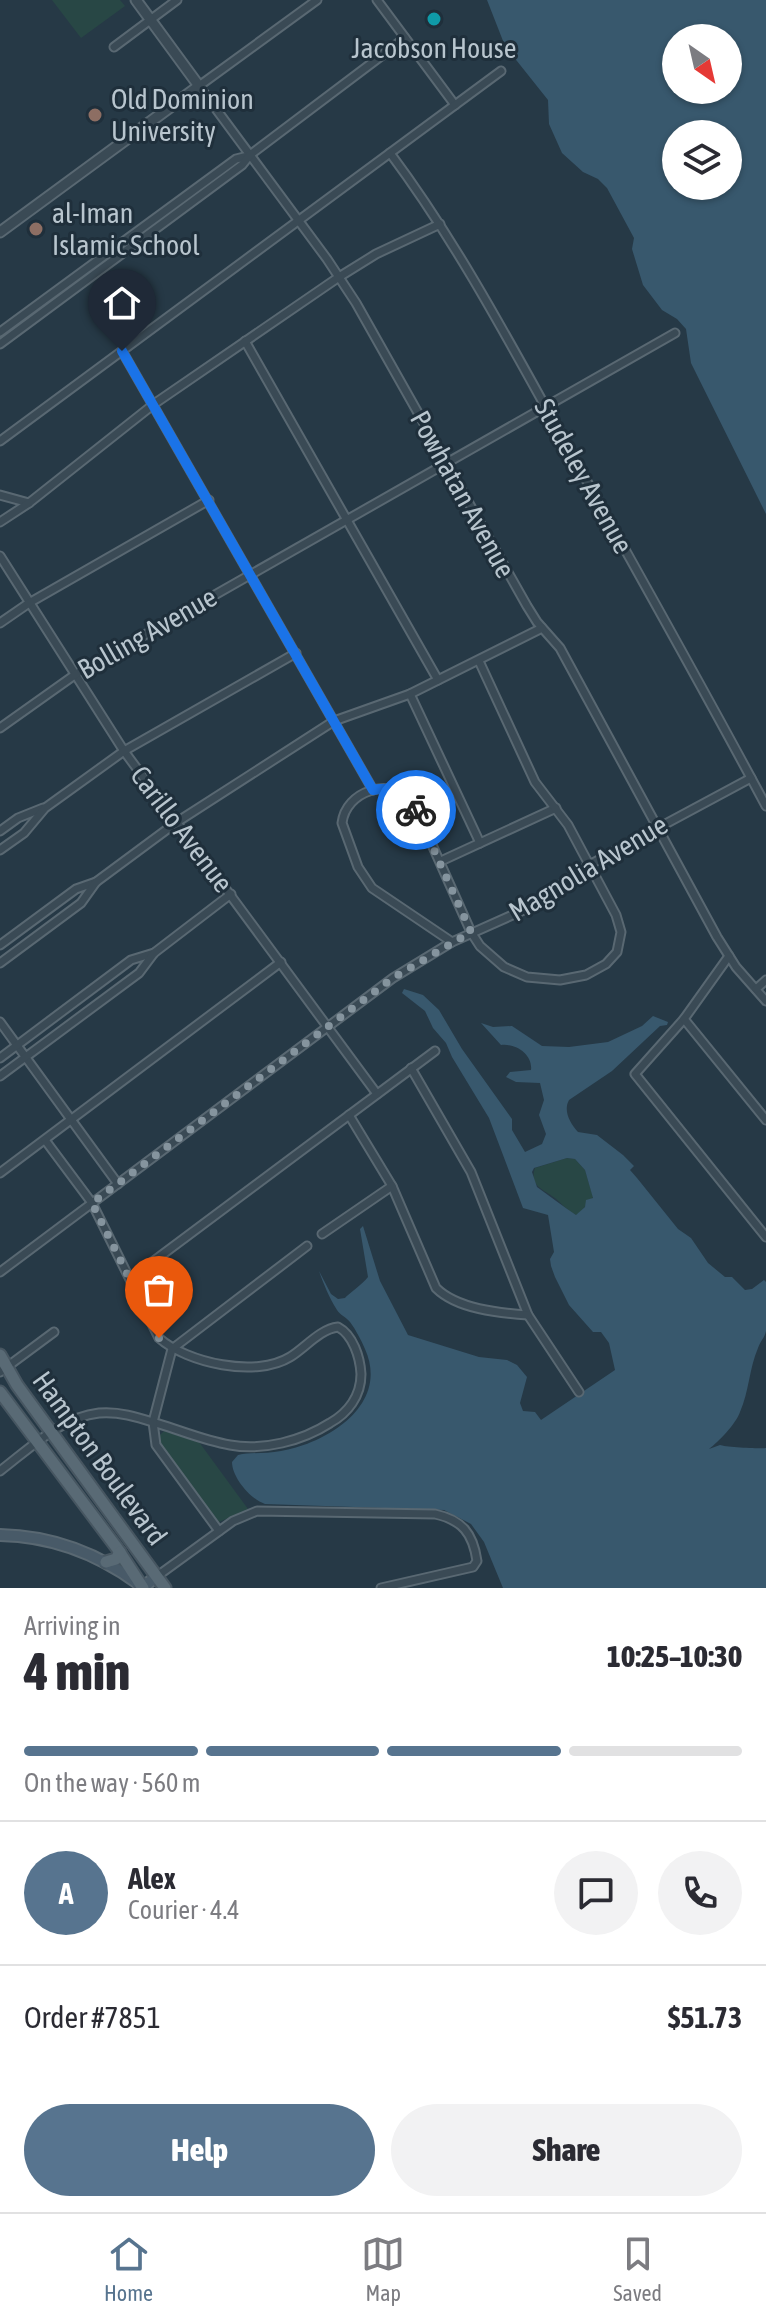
<!DOCTYPE html>
<html lang="en">
<head>
<meta charset="utf-8">
<style>
	body { margin:0; font-family:"Asap Condensed",sans-serif; background:#f2f2f3; color:#2b2b33; height:100vh; display:flex; flex-direction:column; font-size:30px; white-space:nowrap }
	* { box-sizing:border-box; margin:0 }
	p { font-size:26px; color:#7c7c81 }
	.icon { flex:none; width:44px; height:44px; fill:none; stroke:currentColor; stroke-width:2; stroke-linecap:round; stroke-linejoin:round }
	.map { position:relative; height:1588px; overflow:hidden }
	.side { display:flex; flex-direction:column; background:#fff; flex:1 }
	.side>* { flex:none }
	.needle { width:52px; rotate:146deg }
	.buttons { position:absolute; left:662px; top:24px; display:grid; gap:16px }
	.buttons a { display:grid; place-items:center; width:80px; height:80px; border-radius:50%; background:#fff; box-shadow:0 2px 6px #0004; font-size:40px }
	.pin { position:absolute; display:grid; place-items:center; width:68px; height:68px; color:#fff; margin:-82px -34px; border-radius:50% 50% 50% 0; rotate:-45deg; box-shadow:0 0 8px #0007 }
	.pin .icon { rotate:45deg }
	.courier { position:absolute; display:grid; place-items:center; width:80px; height:80px; margin:-40px; border:6px solid #1a73e8; border-radius:50%; background:#fff; color:#222; box-shadow:0 2px 10px #0007 }
	.summary em { font-style:normal; font-weight:800 }
	.summary div { display:flex; flex-direction:column-reverse }
	.summary { display:flex; align-items:center; justify-content:space-between; height:136px; padding:0 24px }
	h1 { font-size:52px; font-weight:800; line-height:60px }
	.bar { display:grid; grid-template-columns:repeat(4,1fr); gap:12px 8px; align-content:center; height:96px; padding:0 24px }
	.bar i { height:10px; border-radius:6px; background:#e1e1e2 }
	.bar .selected { background:#57748f }
	.bar p { grid-column:span 4 }
	.line { display:flex; align-items:center; gap:20px; padding:0 24px; border-top:2px solid #e1e1e2 }
	.line div { flex:1 }
	.round { display:grid; place-items:center; flex:none; width:84px; height:84px; border-radius:42px; background:#f2f2f3 }
	.cta { display:flex; gap:16px; margin-top:auto; padding:16px 24px }
	.cta a { flex:1; height:92px; border-radius:48px; background:#57748f; color:#fff; font-size:32px; font-weight:800; line-height:92px; text-align:center }
	.cta a+a { background:#f2f2f3; color:#2b2b33 }
	.menu { display:flex; justify-content:space-around; align-items:center; height:112px; border-top:2px solid #e1e1e2; background:#fff; font-size:22px; color:#7c7c81 }
	.menu a { display:grid; justify-items:center; gap:4px }
	.menu .selected { color:#57748f }
	.map>svg:first-child { display:block }
</style>
</head>
<body>
<div class="map">
<svg width="766" height="1588" viewBox="0 0 766 1588">
	<rect width="100%" height="100%" fill="#263946"/>
	<!-- green -->
	<g fill="#284745">
		<polygon points="52,0 120,0 125,6 81,38"/>
		<path d="M567,1158L575,1159L585,1170L593,1197L579,1214L576,1215C567,1210 562,1204 555,1198C543,1189 529,1186 535,1168Z"/>
		<polygon points="164,1431 199,1442 248,1509 217,1523 162,1452 158,1437"/>
	</g>
	<!-- water -->
	<g fill="#38586d" fill-rule="evenodd">
		<path d="M487,0H766V514L691,363L686,329L677,319L662,310L643,285L632,249L634,238L607,188L598,179L583,172L562,153L549,124L548,100L505,46ZM676,38H728V90H676ZM676,134H728V186H676Z"/>
		<path d="M404,989L423,995L439,1010L462,1049L512,1119V1130L525,1152L542,1144L546,1134L539,1115L544,1100L540,1083L516,1082L506,1077L510,1072L531,1070C533,1055 516,1043 501,1045L481,1023L493,1027L512,1026L542,1046L569,1047L608,1042L642,1026L653,1016L668,1022L667,1025L660,1026L612,1071L569,1100C563,1111 570,1123 578,1132L597,1135L623,1155L634,1166L630,1170L637,1178L678,1229L691,1238L708,1263L725,1277H732L745,1290L752,1289L764,1280L766,1282C766,1297 766,1316 766,1331C765,1337 760,1342 758,1348C749,1369 749,1392 740,1412C736,1424 718,1442 709,1449L720,1445C725,1447 760,1449 766,1448V1588H503L484,1542L471,1524L444,1510L265,1504C250,1499 232,1477 232,1462L238,1455C252,1452 266,1454 281,1451C327,1443 390,1405 365,1349C361,1340 356,1330 350,1322C346,1317 340,1315 337,1310C329,1297 324,1285 319,1271L331,1294L338,1299L345,1298C348,1294 362,1285 368,1277L360,1229L363,1226L380,1281L408,1335L479,1357L507,1360L517,1365L527,1377L520,1403L523,1411L535,1412L541,1420L615,1370L609,1343L601,1332H593L569,1305L555,1277L551,1266L550,1259L554,1252L548,1215L523,1208L489,1118L452,1057L446,1043L433,1028L425,1011L402,993ZM567,1158L575,1159L585,1170L593,1198L586,1200L585,1207L576,1215C562,1206 550,1196 537,1187L532,1172L534,1168Z"/>
	</g>
	<g fill="none" stroke-linecap="round" stroke-linejoin="round">
		<!-- minor casing -->
		<g stroke="#596872" stroke-width="11">
			<g id="minor">
				<polyline points="317,0 199,86 327,259 356,303 527,606 537,622 560,648 717,937 736,967 766,1001"/>
				<polyline points="377,0 455,105"/>
				<polyline points="114,47 177,0"/>
				<path d="M390,153C458,244 511,345 566,444C633,564 701,684 766,806"/>
				<polyline points="0,332 236,159 248,156"/>
				<polyline points="245,341 438,680"/>
				<polyline points="0,344 242,165 250,155 405,38"/>
				<polyline points="122,351 373,790"/>
				<polyline points="0,441 501,71"/>
				<polyline points="0,495 29,503"/>
				<polyline points="0,522 29,503 154,404 339,277 376,254 440,224"/>
				<polyline points="0,556 124,751 377,1094"/>
				<polyline points="0,623 29,603 209,500"/>
				<polyline points="410,694 480,843"/>
				<polyline points="0,728 76,674 675,333"/>
				<polyline points="0,831 18,818 43,808"/>
				<polyline points="0,850 24,833 45,808 124,751 296,653"/>
				<polyline points="441,861 556,808"/>
				<path d="M452,942L372,888L358,867L342,823C346,791 389,777 412,800L471,932L480,946L504,967L527,977L560,980L586,975L606,964L617,952L621,932L616,915L568,825L535,782L479,661"/>
				<polyline points="0,945 76,889 96,882"/>
				<polyline points="729,956 684,1019 635,1074 766,1237"/>
				<polyline points="0,963 81,903 96,882 177,822 334,721 410,694 542,628"/>
				<polyline points="756,989 766,980"/>
				<polyline points="684,1019 766,1120"/>
				<polyline points="0,1022 118,1184"/>
				<polyline points="0,1058 131,960 154,953"/>
				<polyline points="411,1068 471,1172 528,1315 579,1392"/>
				<polyline points="0,1076 139,973 154,953 231,894"/>
				<path d="M349,1115L392,1186L436,1288C457,1309 499,1313 528,1315"/>
				<polyline points="0,1173 281,962"/>
				<polyline points="322,1234 392,1186"/>
				<polyline points="0,1272 393,978 452,942 526,909 589,865 751,778"/>
				<polyline points="131,1278 435,1051"/>
				<polyline points="0,1372 54,1332"/>
				<path d="M0,1471C29,1449 61,1417 99,1413C120,1411 140,1418 159,1424C182,1431 206,1441 230,1445C263,1451 302,1441 330,1423C348,1413 361,1396 361,1374C360,1357 353,1335 338,1327C320,1329 305,1348 290,1357C256,1378 187,1363 159,1338L92,1203L45,1140"/>
				<polyline points="219,1531 156,1445 153,1422 172,1349 307,1246"/>
				<path d="M156,1577L233,1521L257,1511L435,1514C462,1520 473,1533 477,1561L473,1567L381,1588"/>
			</g>
		</g>
		<!-- tertiary casing -->
		<g stroke="#596872" stroke-width="13">
			<polyline id="tertiary" points="0,232 199,86 136,0"/>
		</g>
		<!-- secondary casing -->
		<g stroke="#596872" stroke-width="14">
			<path id="secondary" d="M0,1535C54,1536 100,1554 143,1587L156,1577"/>
		</g>
		<!-- primary casing -->
		<g stroke="#475661" stroke-width="15">
			<g id="primary">
				<polyline points="0,1355 17,1385 165,1588"/>
				<polyline points="0,1392 117,1548 143,1588"/>
				<polyline points="106,1562 116,1559 120,1552"/>
			</g>
		</g>
		<!-- minor -->
		<use href="#minor" stroke="#3a4a55" stroke-width="7"/>
		<!-- tertiary -->
		<use href="#tertiary" stroke="#3a4a55" stroke-width="9"/>
		<!-- secondary -->
		<use href="#secondary" stroke="#485a68" stroke-width="10"/>
		<!-- primary -->
		<use href="#primary" stroke="#596a75" stroke-width="11"/>
	</g>
	<g fill="none" stroke-linecap="round" stroke-linejoin="round">
		<!-- done -->
		<polyline stroke="#85949e" stroke-width="8" stroke-dasharray="0 14.4" points="159,1338 92,1203 393,978 471,932 416,810"/>
		<!-- route -->
		<path stroke="#1a73e8" stroke-width="10" d="M122,351L373,790C394,786 407,790 416,810"/>
	</g>
	<!-- markers -->
	<circle fill="#0f9aa8" stroke="#1f2f3b" stroke-width="3" cx="434" cy="19" r="8"/>
	<g fill="#8d6e63" stroke="#1f2f3b" stroke-width="3">
		<circle cx="95" cy="115" r="8"/>
		<circle cx="36" cy="229" r="8"/>
	</g>
	<g text-anchor="middle" dominant-baseline="central" stroke-width="6" stroke-linejoin="round" paint-order="stroke">
		<!-- poi labels -->
		<g font-size="28" fill="#b8c5ce" stroke="#1f2f3b" text-anchor="start">
			<text x="434" y="48" text-anchor="middle">Jacobson House</text>
			<text x="111" y="99">Old Dominion<tspan x="111" dy="32">University</tspan></text>
			<text x="52" y="213">al-Iman<tspan x="52" dy="32">Islamic School</tspan></text>
		</g>
		<!-- street labels -->
		<g font-size="28" fill="#b8c5ce" stroke="#1f2f3b">
			<text transform="translate(584 476) rotate(61)">Studeley Avenue</text>
			<text transform="translate(463 494) rotate(61)">Powhatan Avenue</text>
			<text transform="translate(147 633) rotate(-30)">Bolling Avenue</text>
			<text transform="translate(182 829) rotate(53)">Carillo Avenue</text>
			<text transform="translate(588 868) rotate(-31)">Magnolia Avenue</text>
			<text transform="translate(100 1458) rotate(54)">Hampton Boulevard</text>
		</g>
	</g>
</svg>
<div class="buttons">
<a><svg class="needle" viewBox="-14 -14 28 28"><path d="M0-13l5 13h-10z" fill="#e53935"/><path d="M0 13l5-13h-10z" fill="#7c7c81"/></svg></a>
<a><svg class="icon" aria-label="layers" viewBox="0 0 24 24"><path d="M12 4l9 5-9 5-9-5zM3 14l9 5 9-5"/></svg></a>
</div>
<div class="pin" style="left:159px;top:1338px;background:#ea580c"><svg class="icon" aria-label="bag" viewBox="0 0 24 24"><path d="M5 8h14l-1 12H6zM9 8a3 3 0 0 1 6 0"/></svg></div>
<div class="pin" style="left:122px;top:351px;background:#1f2937"><svg class="icon" aria-label="home" viewBox="0 0 24 24"><path d="M3 11l9-7 9 7M6 9v11h12V9"/></svg></div>
<div class="courier" style="left:416px;top:810px"><svg class="icon" aria-label="bike" viewBox="0 0 24 24"><circle cx="6" cy="16" r="4"/><circle cx="18" cy="16" r="4"/><path d="M6 16l4-8h5l3 8M10 8l3 8H6M13 5h3"/></svg></div>
</div>
<section class="side">
<div class="summary"><div><h1>4 min</h1><p>Arriving in</p></div><em>10:25–10:30</em></div>
<div class="bar"><i class="selected"></i><i class="selected"></i><i class="selected"></i><i></i><p>On the way · 560 m</p></div>
<div class="line" style="height:144px"><b class="round" style="background:#57748f;color:#fff">A</b><div><b>Alex</b><p>Courier · 4.4</p></div><a class="round"><svg class="icon" aria-label="chat" viewBox="0 0 24 24"><path d="M4 5h16v11H9l-5 4z"/></svg></a><a class="round"><svg class="icon" aria-label="phone" viewBox="0 0 24 24"><path d="M5 4h4l2 5-3 2q2 4 5 5l2-3 5 2v4C11 20 4 13 5 4z"/></svg></a></div>
<div class="line" style="height:104px"><div>Order #7851</div><b>$51.73</b></div>
<div class="cta"><a>Help</a><a>Share</a></div>
</section>
<nav class="menu">
<a class="selected"><svg class="icon" aria-label="home" viewBox="0 0 24 24"><path d="M3 11l9-7 9 7M6 9v11h12V9"/></svg>Home</a>
<a><svg class="icon" aria-label="map" viewBox="0 0 24 24"><path d="M3 6l6-2 6 2 6-2v14l-6 2-6-2-6 2zM9 4v14M15 6v14"/></svg>Map</a>
<a><svg class="icon" aria-label="saved" viewBox="0 0 24 24"><path d="M7 4h10v16l-5-4-5 4z"/></svg>Saved</a>
</nav>
</body>
</html>
